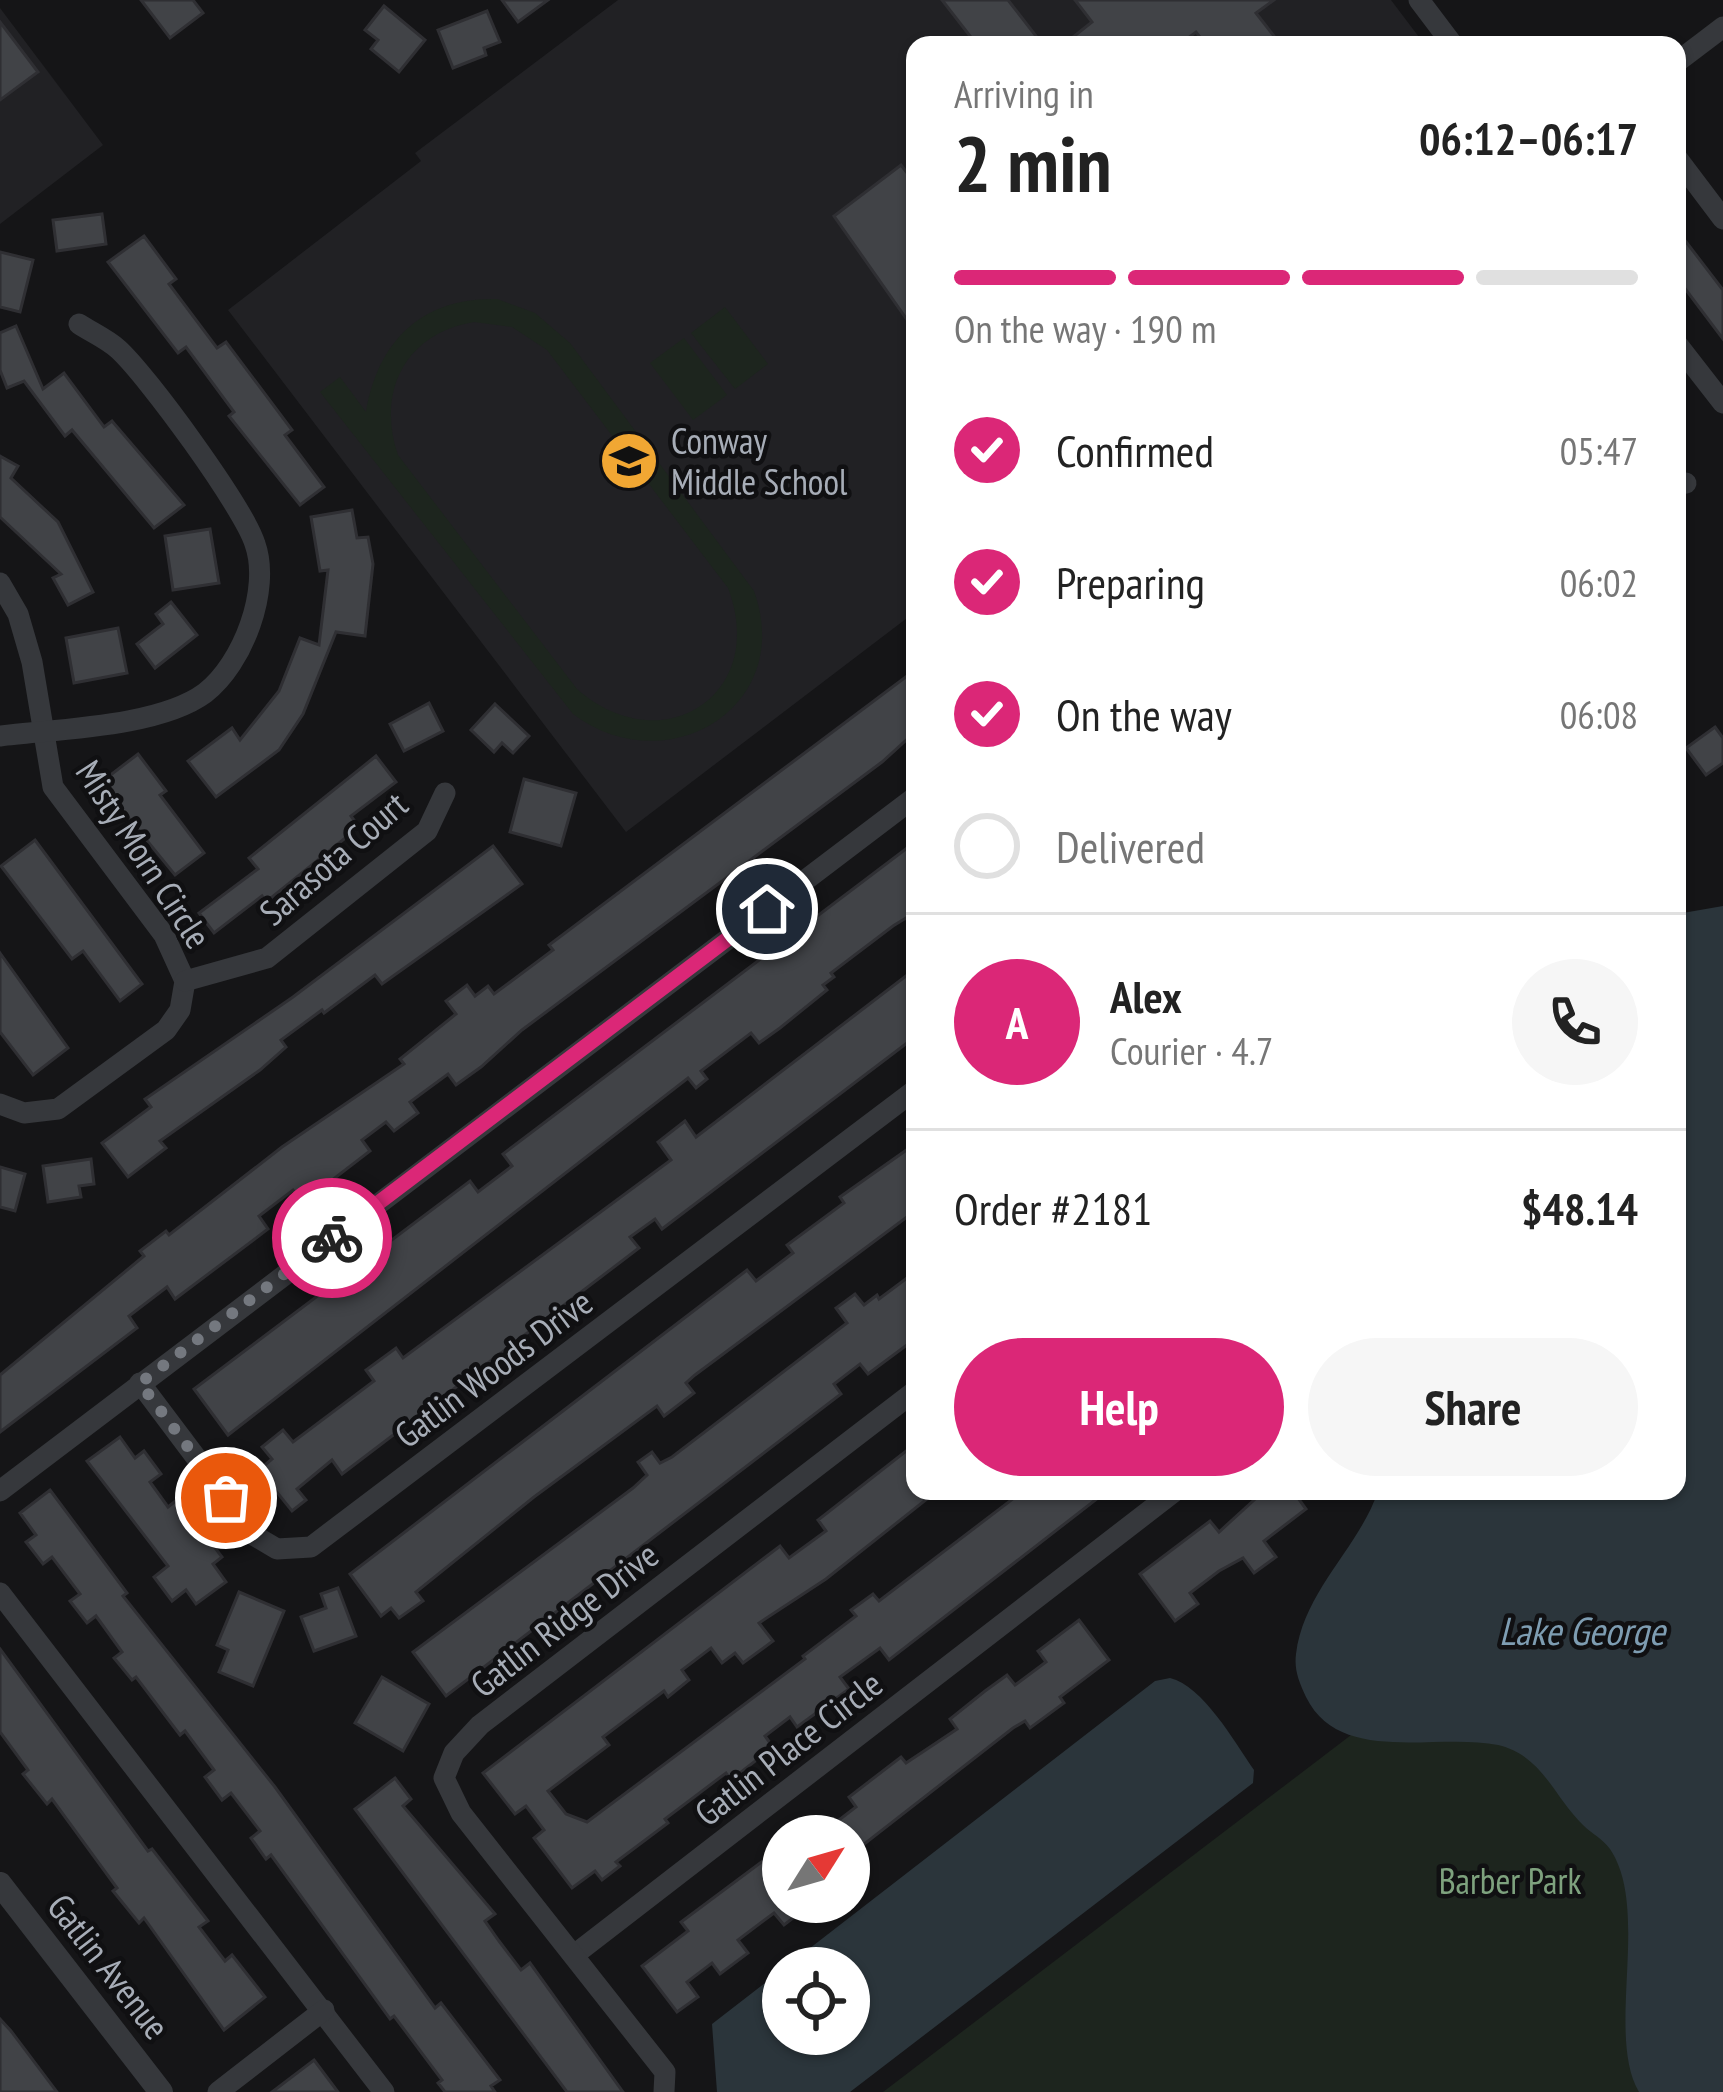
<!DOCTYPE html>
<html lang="en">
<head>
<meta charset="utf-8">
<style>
	body { margin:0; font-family:"PT Sans Narrow",sans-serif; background:#f6f6f6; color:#222; height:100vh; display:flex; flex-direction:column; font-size:45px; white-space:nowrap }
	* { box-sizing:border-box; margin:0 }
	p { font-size:39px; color:#767676 }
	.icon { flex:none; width:66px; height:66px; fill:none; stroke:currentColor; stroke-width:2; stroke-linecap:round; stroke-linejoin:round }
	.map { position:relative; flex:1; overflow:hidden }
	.panel { position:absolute; left:906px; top:36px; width:780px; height:1464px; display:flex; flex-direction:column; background:#fff; border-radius:24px; box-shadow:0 3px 9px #0004 }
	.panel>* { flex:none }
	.needle { width:78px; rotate:53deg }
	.controls { position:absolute; left:762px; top:1815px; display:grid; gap:24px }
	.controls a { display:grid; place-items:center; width:108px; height:108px; border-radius:50%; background:#fff; box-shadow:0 3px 9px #0004; font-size:60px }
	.pin { position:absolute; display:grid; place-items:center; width:102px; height:102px; color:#fff; margin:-51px; border:6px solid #fff; border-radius:50%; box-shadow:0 3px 12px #0007 }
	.courier { position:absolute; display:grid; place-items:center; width:120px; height:120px; margin:-60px; border:9px solid #db2777; border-radius:50%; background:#fff; color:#222; box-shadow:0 3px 15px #0007 }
	.head em { font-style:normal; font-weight:600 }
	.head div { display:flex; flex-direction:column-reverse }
	.head { display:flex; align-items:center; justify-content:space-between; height:204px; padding:0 48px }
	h1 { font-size:78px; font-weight:600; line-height:90px }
	.bar { display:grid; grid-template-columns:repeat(4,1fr); gap:18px 12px; align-content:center; height:144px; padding:0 48px }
	.bar i { height:15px; border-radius:9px; background:#e0e0e0 }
	.bar .selected { background:#db2777 }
	.bar p { grid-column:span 4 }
	.line { display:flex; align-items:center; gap:30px; padding:0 48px; border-top:3px solid #e0e0e0 }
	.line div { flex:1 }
	.round { display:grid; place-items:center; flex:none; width:126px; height:126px; border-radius:63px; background:#f6f6f6 }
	ol { padding:0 48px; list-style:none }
	li { display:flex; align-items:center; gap:36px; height:132px }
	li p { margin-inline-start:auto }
	li .icon { padding:12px; border-radius:50%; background:#db2777; color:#fff; stroke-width:4 }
	li:last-child { color:#767676 }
	li i { width:66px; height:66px; border:6px solid #e0e0e0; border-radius:50% }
	.button { display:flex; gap:24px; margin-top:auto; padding:24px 48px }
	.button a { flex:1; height:138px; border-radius:72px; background:#db2777; color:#fff; font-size:48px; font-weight:600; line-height:138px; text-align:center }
	.button a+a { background:#f6f6f6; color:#222 }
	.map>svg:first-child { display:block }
</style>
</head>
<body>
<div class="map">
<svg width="1723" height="2092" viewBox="0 0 1723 2092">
	<rect width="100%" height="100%" fill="#151517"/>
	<!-- built -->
	<g fill="#212124">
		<polygon points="618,0 1391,0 1425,45 915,45 915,612 626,832 228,310 421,161 415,153"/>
		<polygon points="0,8 103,145 0,224"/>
	</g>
	<!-- green -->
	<g fill="#1d251e" fill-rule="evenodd">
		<path d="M497,299L535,313L570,343L754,591C796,708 666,784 573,714L320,392L340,377L366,412C378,341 422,297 497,299ZM474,322L512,327L547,350L728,588C769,696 661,763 577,689L398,455C376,391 406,333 474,322Z"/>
		<polygon points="725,307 768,364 735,389 691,333"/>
		<polygon points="684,338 727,395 693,420 650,363"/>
		<polygon points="1671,1491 1677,1491 1723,2092 883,2092"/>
	</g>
	<!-- water -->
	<g fill="#2b353b" fill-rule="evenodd">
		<path d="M1723,906V2092H1639C1605,2034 1651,1910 1610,1849C1602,1838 1592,1834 1583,1825C1554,1797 1542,1755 1498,1745C1436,1732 1340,1766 1306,1697C1299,1682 1294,1670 1296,1654C1304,1590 1359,1548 1378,1491H1677V914Z"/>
		<path d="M1170,1678C1203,1686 1234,1741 1254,1770L1253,1783L850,2092H717L712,2024L1155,1681ZM783,1968H849V2034H783Z"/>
	</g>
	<!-- building -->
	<g fill="#414347" stroke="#2f2f33" stroke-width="3">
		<polygon points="141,0 193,0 203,13 170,38"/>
		<polygon points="502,0 548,0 518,22"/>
		<polygon points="942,0 1008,0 1043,45 958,45 970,36"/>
		<polygon points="1075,0 1274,0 1256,13 1281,45 1206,45 1196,32 1179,45 1063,45 1092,22"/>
		<polygon points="384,6 425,40 399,72 371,49 378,40 365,30"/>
		<polygon points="487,11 500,42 484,48 486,55 453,68 438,30"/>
		<polygon points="0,22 38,72 0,100"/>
		<polygon points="901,165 915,183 915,331 834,216"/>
		<polygon points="102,214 106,244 57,251 53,220"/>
		<polygon points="1677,230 1723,290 1723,339 1677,278"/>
		<polygon points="144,236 176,279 169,284 217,348 226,342 292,430 285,435 324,487 300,505 229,416 234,412 186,347 178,353 108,262"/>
		<polygon points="0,252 33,260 20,312 0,307"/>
		<polygon points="16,326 43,389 64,373 104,427 112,421 184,505 154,528 72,430 65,436 24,381 7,388 0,370 0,333"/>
		<polygon points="0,456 18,466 11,478 58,522 93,592 68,605 53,578 61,574 0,517"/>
		<polygon points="352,510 357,538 368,537 373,564 365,636 336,632 303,714 279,750 216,797 188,761 232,728 240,740 279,691 300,638 319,645 328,570 320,571 311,517"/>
		<polygon points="210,529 219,583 173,590 165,536"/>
		<polygon points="171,602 197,635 155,668 137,644 163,624 156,614"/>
		<polygon points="118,628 127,673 74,683 66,638"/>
		<polygon points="915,670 915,732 882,762 522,1030 481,1067 456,1085 448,1074 410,1102 418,1113 394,1131 386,1122 362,1140 370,1151 327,1184 301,1201 293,1190 259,1216 268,1229 175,1299 167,1287 129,1316 137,1328 0,1432 0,1375 144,1256 140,1251 166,1231 169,1235 282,1147 404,1064 400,1059 456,1014 446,1001 467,985 475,996 488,986 494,994 553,950 549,945"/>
		<polygon points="429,703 443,731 404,751 390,724"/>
		<polygon points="495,704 529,736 513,753 502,743 494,752 471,730"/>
		<polygon points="1715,727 1723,738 1723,763 1706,775 1686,748"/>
		<polygon points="138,754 166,791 160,795 204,853 175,875 100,783"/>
		<polygon points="376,756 396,782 351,816 359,827 266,902 262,896 214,933 199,913 258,869 249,858"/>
		<polygon points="524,779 576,793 561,846 510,832"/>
		<polygon points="35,840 142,984 120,1001 83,951 72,959 1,866"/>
		<polygon points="915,842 915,930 906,918 893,926 831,973 834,977 823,985 827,990 780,1028 759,1043 751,1033 701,1071 707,1079 696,1088 688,1078 228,1435 194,1389 470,1181 478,1192 512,1166 503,1154"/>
		<polygon points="493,846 522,884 382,984 375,975 324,1013 322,1010 281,1040 286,1047 260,1070 160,1141 166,1148 128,1177 102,1143 151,1107 145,1099 293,997"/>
		<polygon points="0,953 68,1048 33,1075 0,1032"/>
		<polygon points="915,969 915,1037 662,1229 655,1219 630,1237 639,1248 342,1474 332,1460 297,1489 306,1500 292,1511 259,1470 272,1459 262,1447 283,1430 293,1442 374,1381 366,1370 396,1348 403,1358 671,1160 658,1142 685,1121 696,1137"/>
		<polygon points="915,1144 915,1211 695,1375 686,1383 694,1393 664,1416 657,1406 534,1497 416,1592 423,1601 399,1618 391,1608 381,1616 350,1574 747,1270 756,1281 793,1253 787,1245 844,1203 840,1197"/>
		<polygon points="91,1159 94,1184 79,1186 81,1197 48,1202 43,1166"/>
		<polygon points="0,1167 25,1174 15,1211 0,1207"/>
		<polygon points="915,1272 915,1339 868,1374 860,1364 834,1384 841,1394 446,1696 413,1652 633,1488 647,1475 638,1462 652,1452 660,1463 672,1457 847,1323 836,1308 855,1294 864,1305 877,1295 879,1299"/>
		<polygon points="120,1437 135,1458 144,1451 161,1474 150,1482 168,1507 178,1499 222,1557 213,1564 226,1582 196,1604 186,1590 172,1601 154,1577 168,1566 87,1461"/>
		<polygon points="915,1444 915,1491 937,1491 826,1579 759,1623 773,1641 743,1663 735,1653 722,1663 711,1648 682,1670 689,1680 668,1697 664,1691 603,1737 609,1745 548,1791 566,1814 587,1822 805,1659 803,1656 856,1616 851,1610 873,1594 879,1601 1023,1491 1107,1491 889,1660 880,1648 840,1677 849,1689 797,1727 790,1717 765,1736 773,1747 731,1780 726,1773 665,1819 668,1823 616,1862 620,1866 602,1880 595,1871 572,1888 534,1838 544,1830 526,1806 515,1814 483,1773 780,1546 789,1558 826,1531 818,1520"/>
		<polygon points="50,1490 127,1593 123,1596 275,1787 435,2008 441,2003 500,2080 491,2086 495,2092 445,2092 438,2083 442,2080 394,2016 390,2019 271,1855 266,1859 251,1838 260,1831 231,1793 222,1800 205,1777 214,1770 185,1731 180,1735 136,1677 132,1680 114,1658 122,1652 96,1616 87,1623 70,1601 80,1594 52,1557 43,1564 26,1542 36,1535 20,1513"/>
		<polygon points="1264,1491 1293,1491 1306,1509 1264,1541 1276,1557 1254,1573 1243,1558 1219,1571 1190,1593 1198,1604 1175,1621 1140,1574 1210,1521 1219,1532"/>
		<polygon points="338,1588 356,1636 314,1651 301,1617 326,1608 321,1594"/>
		<polygon points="239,1592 284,1611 253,1686 219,1672 228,1650 217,1645"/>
		<polygon points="1079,1620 1109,1660 1060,1697 1064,1703 1030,1728 1025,1721 1013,1728 849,1856 849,1836 818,1836 856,1807 849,1797 901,1757 906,1763 957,1729 950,1719 985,1691 1007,1675 1015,1685 1046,1662 1038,1651"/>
		<polygon points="0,1649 148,1851 152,1849 208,1921 199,1927 225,1961 232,1955 265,1997 224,2030 144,1918 139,1923 113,1891 117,1888 52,1799 47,1804 23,1774 28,1770 0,1732"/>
		<polygon points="382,1677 429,1704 403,1751 355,1723"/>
		<polygon points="395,1778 411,1799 403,1806 495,1914 485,1921 499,1941 521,1970 530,1963 623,2092 567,2092 355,1809"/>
		<polygon points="783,1846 783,1902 814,1902 784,1925 774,1913 738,1940 748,1953 720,1974 712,1963 687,1982 698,1997 677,2012 642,1966 688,1931 681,1922"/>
		<polygon points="0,2019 11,2031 57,2092 0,2092"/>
		<polygon points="314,2060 338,2092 272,2092"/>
	</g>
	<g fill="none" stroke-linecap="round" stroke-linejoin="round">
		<!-- minor -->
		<g stroke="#36383c" stroke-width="21">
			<polyline points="1419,0 1453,45"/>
			<polyline points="1677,62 1723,27"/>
			<polyline points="1677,158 1723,219"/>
			<polyline points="1677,344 1723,403"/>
			<polyline points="1677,485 1686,483"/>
			<polyline points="0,583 18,614 32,662 53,787 164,935 185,981 180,1010 166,1030 58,1109 24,1113 0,1104"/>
			<path d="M0,736C57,729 159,727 205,693C243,664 271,589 255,544C244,508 147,375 118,349C107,339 91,332 79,324"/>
			<polyline points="185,981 267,958 427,831 445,793"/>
			<polyline points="140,1383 255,1536 277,1549 311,1547 915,1090"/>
			<polyline points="0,1491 915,797"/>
			<polyline points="0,1593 384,2092"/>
			<polyline points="574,1955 1175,1491"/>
			<polyline points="218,2092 324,2010"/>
			<polyline points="664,2092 665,2072 461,1813 444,1778 454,1753 480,1725 915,1391"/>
		</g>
		<!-- tertiary -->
		<polyline stroke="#36383c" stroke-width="24" points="0,1884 161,2092"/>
	</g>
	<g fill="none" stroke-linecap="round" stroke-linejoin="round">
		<!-- done -->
		<polyline stroke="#74787f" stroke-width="12" stroke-dasharray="0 21.6" points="226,1498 140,1383 332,1238"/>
		<!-- route -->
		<polyline stroke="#db2777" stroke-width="15" points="332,1238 767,909"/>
	</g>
	<!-- icons -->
	<defs>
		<g id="school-disc" transform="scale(3)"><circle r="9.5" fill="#f1a733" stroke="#101012"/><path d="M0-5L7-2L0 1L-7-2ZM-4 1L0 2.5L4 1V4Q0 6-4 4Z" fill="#111"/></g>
	</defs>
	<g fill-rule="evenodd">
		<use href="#school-disc" x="629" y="461"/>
	</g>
	<g text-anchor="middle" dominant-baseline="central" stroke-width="9" stroke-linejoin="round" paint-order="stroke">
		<!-- poi labels -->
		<g font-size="36" fill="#a7adb7" stroke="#101012" text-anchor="start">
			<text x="671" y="440">Conway<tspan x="671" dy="41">Middle School</tspan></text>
		</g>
		<!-- street labels -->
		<g font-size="36" fill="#a7adb7" stroke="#101012">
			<text transform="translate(144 854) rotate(57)">Misty Morn Circle</text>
			<text transform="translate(333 858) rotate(-41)">Sarasota Court</text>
			<text transform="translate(493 1368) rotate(-37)">Gatlin Woods Drive</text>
			<text transform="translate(564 1619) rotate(-38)">Gatlin Ridge Drive</text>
			<text transform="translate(788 1748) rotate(-38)">Gatlin Place Circle</text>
			<text transform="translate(109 1966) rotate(52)">Gatlin Avenue</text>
		</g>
		<!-- park labels -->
		<g font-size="36" fill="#7ea27e" stroke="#101012">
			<text x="1510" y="1880">Barber Park</text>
		</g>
		<!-- water labels -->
		<g font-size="39" font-style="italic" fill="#7e9db2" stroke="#101012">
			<text x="1582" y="1630">Lake George</text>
		</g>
	</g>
</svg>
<div class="controls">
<a><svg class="needle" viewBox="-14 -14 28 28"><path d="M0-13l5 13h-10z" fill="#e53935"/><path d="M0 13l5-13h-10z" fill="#767676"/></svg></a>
<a><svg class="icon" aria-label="locate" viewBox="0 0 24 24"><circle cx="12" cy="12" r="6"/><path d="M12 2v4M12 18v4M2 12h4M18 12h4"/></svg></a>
</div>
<div class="pin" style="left:226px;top:1498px;background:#ea580c"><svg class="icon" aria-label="bag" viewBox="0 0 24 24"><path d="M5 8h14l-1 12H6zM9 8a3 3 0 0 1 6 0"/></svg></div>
<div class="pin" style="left:767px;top:909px;background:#1f2937"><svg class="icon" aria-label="home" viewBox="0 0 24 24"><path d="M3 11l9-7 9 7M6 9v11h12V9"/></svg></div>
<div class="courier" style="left:332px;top:1238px"><svg class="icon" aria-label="bike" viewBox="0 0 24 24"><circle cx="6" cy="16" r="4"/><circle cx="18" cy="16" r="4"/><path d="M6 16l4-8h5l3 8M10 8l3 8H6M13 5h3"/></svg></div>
<section class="panel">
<div class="head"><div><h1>2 min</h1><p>Arriving in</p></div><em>06:12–06:17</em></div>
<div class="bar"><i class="selected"></i><i class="selected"></i><i class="selected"></i><i></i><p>On the way · 190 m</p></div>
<ol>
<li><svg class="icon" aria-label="check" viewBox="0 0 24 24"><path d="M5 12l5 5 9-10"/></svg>Confirmed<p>05:47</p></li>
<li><svg class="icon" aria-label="check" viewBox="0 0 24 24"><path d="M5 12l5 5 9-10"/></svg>Preparing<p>06:02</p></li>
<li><svg class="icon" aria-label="check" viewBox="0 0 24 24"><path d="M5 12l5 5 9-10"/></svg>On the way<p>06:08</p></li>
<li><i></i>Delivered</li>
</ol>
<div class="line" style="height:216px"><b class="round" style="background:#db2777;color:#fff">A</b><div><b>Alex</b><p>Courier · 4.7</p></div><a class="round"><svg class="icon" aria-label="phone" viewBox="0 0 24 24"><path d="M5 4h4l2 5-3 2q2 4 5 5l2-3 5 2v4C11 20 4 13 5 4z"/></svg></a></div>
<div class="line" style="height:156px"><div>Order #2181</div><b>$48.14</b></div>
<div class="button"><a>Help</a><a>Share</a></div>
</section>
</div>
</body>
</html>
